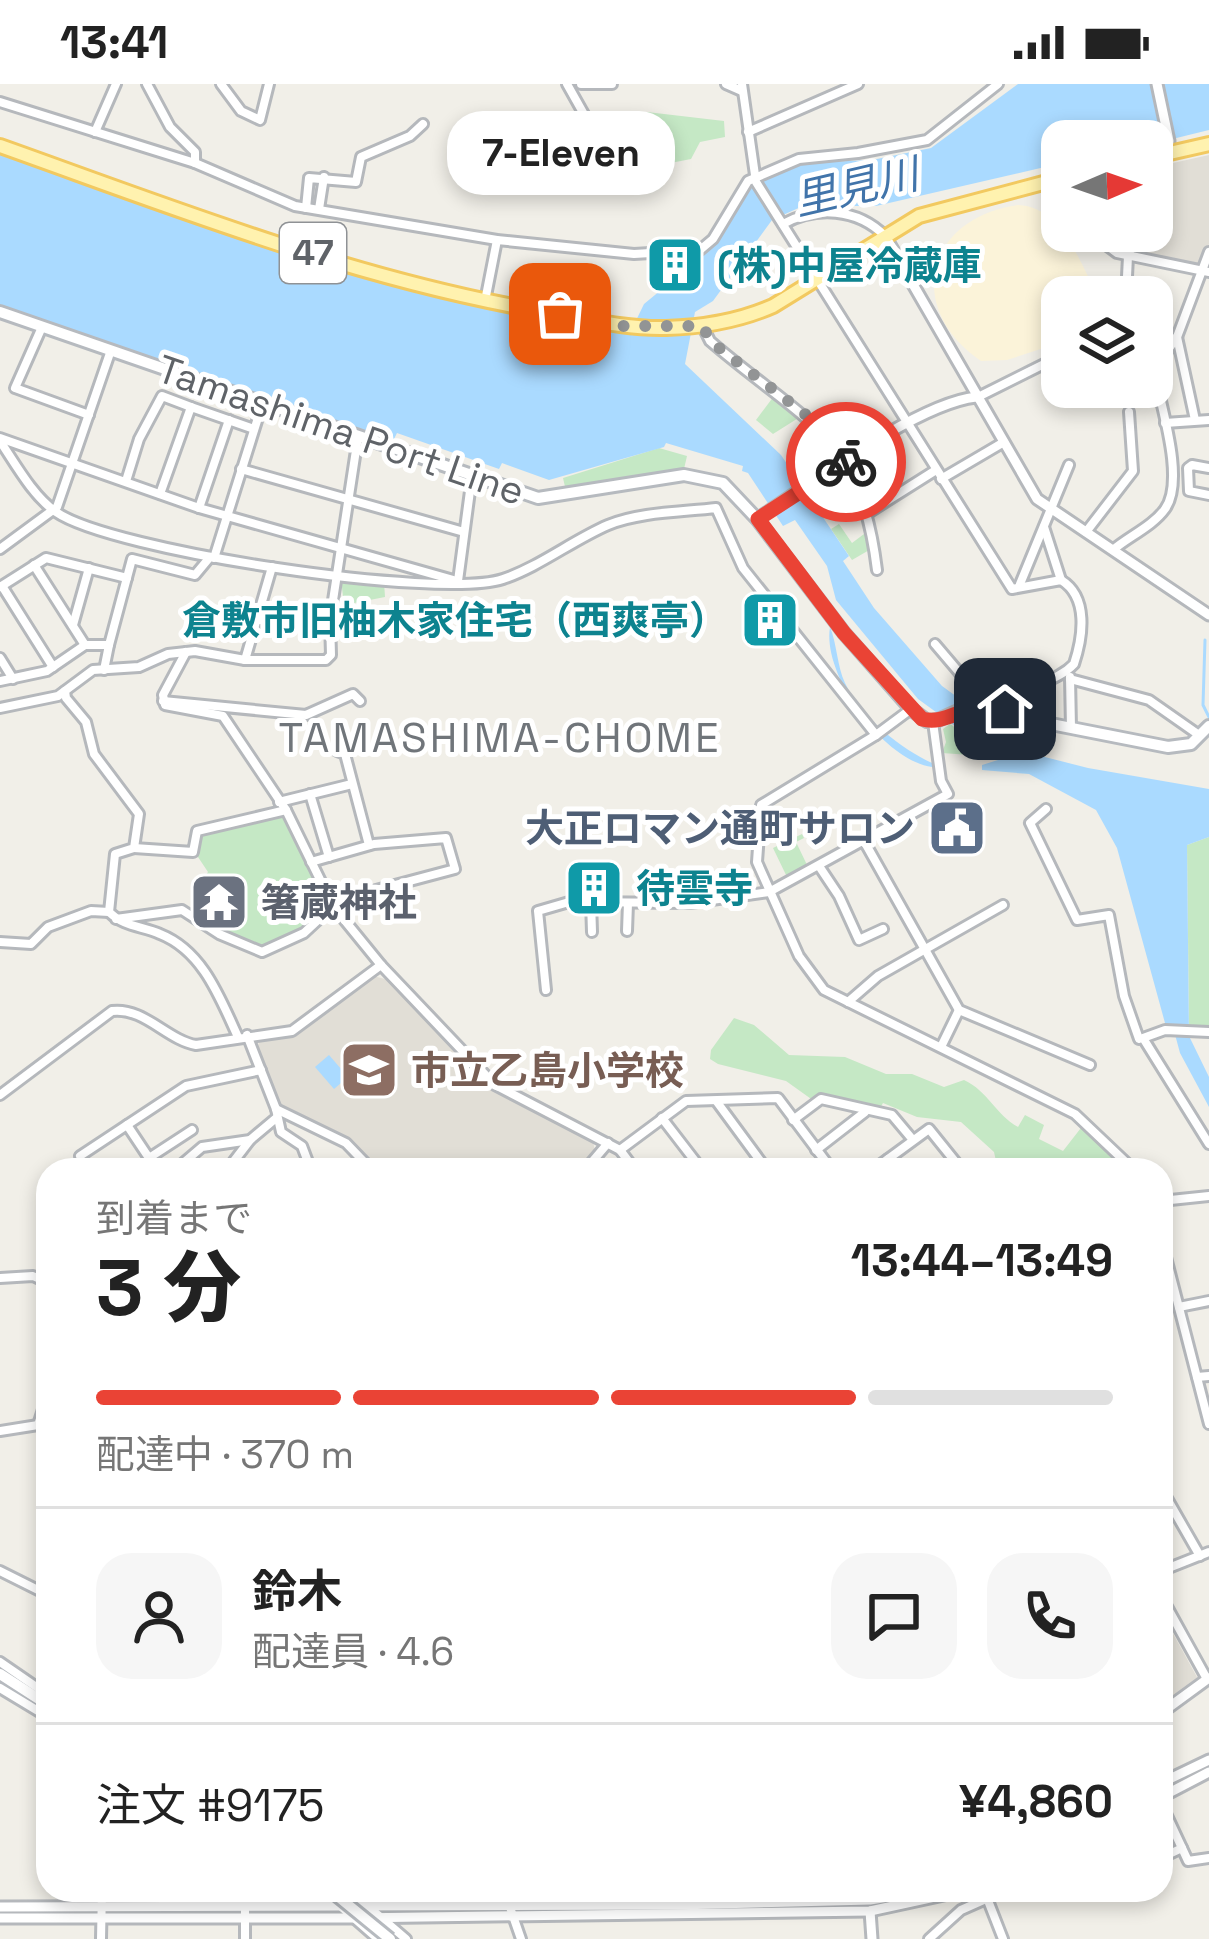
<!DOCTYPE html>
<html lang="ja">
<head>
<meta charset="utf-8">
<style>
	body { margin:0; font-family:"Space Grotesk","Noto Sans JP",sans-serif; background:#f6f6f6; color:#222; height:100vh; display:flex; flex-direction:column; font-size:45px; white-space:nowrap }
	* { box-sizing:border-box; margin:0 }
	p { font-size:39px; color:#767676 }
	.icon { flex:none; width:66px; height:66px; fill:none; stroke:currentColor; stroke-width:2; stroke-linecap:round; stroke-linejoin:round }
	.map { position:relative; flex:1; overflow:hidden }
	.sheet { position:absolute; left:36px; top:1074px; width:1137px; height:744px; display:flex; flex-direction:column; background:#fff; border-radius:36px; box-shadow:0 6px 18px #0003 }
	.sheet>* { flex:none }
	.needle { width:78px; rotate:88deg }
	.buttons { position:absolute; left:1041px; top:36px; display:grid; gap:24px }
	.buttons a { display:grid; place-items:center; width:132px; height:132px; border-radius:24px; background:#fff; box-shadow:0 6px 18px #0003; font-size:60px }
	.pin { position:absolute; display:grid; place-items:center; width:102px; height:102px; color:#fff; margin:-51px; border-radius:24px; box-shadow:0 6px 18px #0006 }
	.courier { position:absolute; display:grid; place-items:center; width:120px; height:120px; margin:-60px; border:9px solid #ea4335; border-radius:50%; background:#fff; color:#222; box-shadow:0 3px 15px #0007 }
	.bubble { position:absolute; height:84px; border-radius:36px; background:#fff; box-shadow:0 6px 18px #0003; font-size:39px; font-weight:800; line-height:84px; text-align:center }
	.headline em { font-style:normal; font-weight:800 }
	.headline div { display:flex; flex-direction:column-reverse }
	.headline { display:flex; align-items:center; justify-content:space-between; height:204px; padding:0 60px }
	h1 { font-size:78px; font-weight:800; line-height:90px }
	.bar { display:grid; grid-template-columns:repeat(4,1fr); gap:18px 12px; align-content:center; height:144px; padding:0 60px }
	.bar i { height:15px; border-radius:9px; background:#e0e0e0 }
	.bar .on { background:#ea4335 }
	.bar p { grid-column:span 4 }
	.line { display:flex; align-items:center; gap:30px; padding:0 60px; border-top:3px solid #e0e0e0 }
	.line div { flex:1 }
	.round { display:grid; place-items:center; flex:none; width:126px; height:126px; border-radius:36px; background:#f6f6f6 }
	.status { display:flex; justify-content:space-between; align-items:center; height:84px; padding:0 60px; background:#fff; direction:ltr }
	.status svg { height:33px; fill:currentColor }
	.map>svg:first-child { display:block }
</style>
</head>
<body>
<div class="status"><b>13:41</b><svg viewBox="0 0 49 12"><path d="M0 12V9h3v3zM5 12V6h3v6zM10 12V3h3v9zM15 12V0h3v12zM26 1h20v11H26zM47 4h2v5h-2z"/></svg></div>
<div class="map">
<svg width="1209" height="1855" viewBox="0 0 1209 1855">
	<rect width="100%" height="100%" fill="#f1efe8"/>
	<!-- education -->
	<g fill="#e1ded6">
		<polygon points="1209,71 1209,160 1200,183 1138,170 1147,147 1152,147 1152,134 1173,79"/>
		<polygon points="373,892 393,897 489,1003 593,1056 595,1069 581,1086 378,1086 349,1058 278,1021 257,969 259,957 297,949"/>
		<polygon points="1165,1535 1198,1595 1165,1617 1161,1608 1161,1537"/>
	</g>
	<!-- green -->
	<g fill="#c5e8c5">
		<polygon points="647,28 724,37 725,53 700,58 691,75 650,83 626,79 624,38"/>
		<polygon points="774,312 800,333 773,350 756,336"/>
		<polygon points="659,364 687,372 684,385 566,407 563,394"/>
		<polygon points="839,440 852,459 868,447 871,465 852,476 831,445"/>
		<polygon points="341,495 384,498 385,513 344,521"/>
		<polygon points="950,640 998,673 942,669 946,658 943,645"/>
		<polygon points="284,730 329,821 309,841 269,864 210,843 191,829 195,807 208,788 196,770 201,749"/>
		<polygon points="802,750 804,754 796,758 808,783 787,793 773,764"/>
		<polygon points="1209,753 1209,942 1189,941 1187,761"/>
		<path d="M734,934L754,941L789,971L845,973L886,990H912L944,1003L964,996C988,1007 995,1030 1018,1043L1025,1031L1044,1041L1039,1055L1063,1067L1084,1040L1122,1072L1124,1086H998L994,1068L961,1038L917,1033L883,1019L879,1026L821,1011L814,1017L786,997L718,980L710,975L711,966Z"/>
	</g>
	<!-- sand -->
	<path fill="#fbf3d9" d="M1018,121C1061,122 1081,180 1098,213H1062V258L1007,276L981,277C904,225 925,134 1018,121Z"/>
	<!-- water -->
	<g fill="#aadaff">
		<polygon points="1018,0 1209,0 1209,46 1152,60 1152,57 1062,57 1062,79 876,122 803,122 772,136 713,217 695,228 685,280 781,371 849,472 843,477 874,524 942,602 1037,671 1088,684 1209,705 1209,753 1187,761 1189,952 1209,993 1209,1023 1180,969 1173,943 1165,939 1117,764 1096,726 1029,690 982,686 982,681 998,676 998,673 918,615 836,516 827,482 795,436 783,442 748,389 742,387 743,382 666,359 664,363 549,396 502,379 499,385 397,349 392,359 0,225 0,69 448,215 537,237 630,249 644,220 706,169 749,102 801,79 872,76 931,64"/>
		<path d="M830,543C837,560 837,582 845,599C862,635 902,665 932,679V683C883,676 822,591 830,543Z"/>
		<polygon points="329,971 348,993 334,1005 315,983"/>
	</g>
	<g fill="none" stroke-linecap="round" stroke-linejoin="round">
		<!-- stream -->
		<polyline stroke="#aadaff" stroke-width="3" points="1205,556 1203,621 1209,633"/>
		<!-- minor casing -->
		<g stroke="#b5b8bc" stroke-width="14">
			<g id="minor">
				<polyline points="147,0 170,43 195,68 195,79"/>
				<polyline points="221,0 241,27 260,36 269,0"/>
				<polyline points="567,0 608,73 650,83"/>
				<polyline points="581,0 612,0"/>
				<polyline points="726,0 742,7"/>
				<path d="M742,0L756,98L1012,505L1061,496C1089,513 1083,553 1074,580C1055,600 1020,602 1005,625"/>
				<polyline points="0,18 195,79 295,122 497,156 634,170 700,166 713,155 748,97 799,75 858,69 927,56 998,0"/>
				<polyline points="95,48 116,0"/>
				<polyline points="748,48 858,0"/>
				<polyline points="1152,110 1166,72"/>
				<polyline points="306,124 309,94 356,98 361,73 410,52 423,40"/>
				<polyline points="319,125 324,93"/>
				<path d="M783,140C816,122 857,124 885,152"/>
				<polyline points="1087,147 1117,169 1209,188"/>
				<polyline points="1126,213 1128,172 1138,147"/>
				<polyline points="485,217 497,156"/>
				<path d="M702,241L710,257C805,339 860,348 877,486"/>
				<polyline points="42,243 15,304 89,331"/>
				<polyline points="1177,253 1195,336"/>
				<polyline points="978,313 1062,271"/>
				<polyline points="1165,339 1209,336"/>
				<polyline points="0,354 199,424 457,497"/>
				<path d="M0,357C16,381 33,412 56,428C112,467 440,516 503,495C539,483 573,456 608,441C639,428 682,428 716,424L743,484L876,651"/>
				<polyline points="1209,384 1192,381 1188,384 1189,407 1209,411"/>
				<polyline points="241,385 464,448"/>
				<polyline points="941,395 1004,358"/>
				<polyline points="126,397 139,355 162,312 191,323"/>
				<polyline points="160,410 191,323 254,345"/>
				<polyline points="199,424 229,336"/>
				<polyline points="868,429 936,386"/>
				<polyline points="1044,443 1061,496"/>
				<polyline points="1086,448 1133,387 1129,328"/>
				<polyline points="0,465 57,423 110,269"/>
				<path d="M1113,466C1128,453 1153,442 1165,425C1186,396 1160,320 1154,286L1177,253L1209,168"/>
				<polyline points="214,474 262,321"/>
				<polyline points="34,481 85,561"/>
				<polyline points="458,497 472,392"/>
				<polyline points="1020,500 1069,381"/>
				<polyline points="2,502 53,583"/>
				<polyline points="0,503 46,474 127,494"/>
				<polyline points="257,536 330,536"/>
				<polyline points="73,541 89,484"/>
				<polyline points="935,560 980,613 980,621"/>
				<polyline points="186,568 163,611 165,621 223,632 286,726 333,822 381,881 495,1001 620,1066 635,1086"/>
				<polyline points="0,574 13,595"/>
				<polyline points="245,576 326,576 331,571 330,536 358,353"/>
				<polyline points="104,586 109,561"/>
				<polyline points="1070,593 1071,644"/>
				<polyline points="1070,595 1149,616 1199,651"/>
				<polyline points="0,597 47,587 85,561 109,561 132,475 195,491 210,473"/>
				<path d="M65,607L66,614L86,638L94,670L139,730L134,764L115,770L109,828C124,843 142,842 160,850C203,867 220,914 238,953"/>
				<polyline points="163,617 306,631 353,610 360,617"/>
				<polyline points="0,624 58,612 93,586 139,583 168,570 195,567 245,576 272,483"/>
				<polyline points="911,625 876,651 761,721 757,778 799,872 824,906 1075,1030 1134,1086"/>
				<polyline points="337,667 345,670 369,761"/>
				<polyline points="310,710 329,773"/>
				<polyline points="279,718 352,700"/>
				<polyline points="1046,725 1030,739 1077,836 1109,831 1124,912 1139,955"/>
				<polyline points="864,757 959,926 1090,981"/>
				<polyline points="134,764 193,768 197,747 286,726"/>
				<polyline points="311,778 374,760 446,754 455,785 376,806 337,827"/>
				<polyline points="819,782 839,812 859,856 883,845"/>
				<polyline points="591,817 592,848"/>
				<polyline points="116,835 182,826 219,850 262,868 304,849 333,822"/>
				<polyline points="627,847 628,819"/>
				<polyline points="0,858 31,860 48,843 91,827 109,828"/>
				<polyline points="546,906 538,827 569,818 690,819 769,808 948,710 941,697 933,638"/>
				<polyline points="848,918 878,892 1003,821"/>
				<polyline points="1209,948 1165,946 1143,954 1209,1060"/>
				<polyline points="247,951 276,1025 281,1048 302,1062 311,1086"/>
				<polyline points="941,963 959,926"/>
				<path d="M0,1011L112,927C144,923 167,956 196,961L292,947L381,881"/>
				<polyline points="717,1018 767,1086"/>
				<polyline points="276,1025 346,1059 372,1086"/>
				<polyline points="662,1034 702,1086"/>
				<polyline points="793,1036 821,1015 892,1031 913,1056"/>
				<polyline points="127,1041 149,1074 192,1046"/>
				<polyline points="620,1066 686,1017 778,1014 832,1086"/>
				<polyline points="816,1066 865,1028"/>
				<polyline points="80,1072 186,1002 261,986"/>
				<polyline points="888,1075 897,1086"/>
				<polyline points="175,1086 202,1063 250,1056 275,1035"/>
				<polyline points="227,1086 250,1056"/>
				<polyline points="585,1086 608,1059"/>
				<polyline points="873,1086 929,1045 962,1086"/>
				<polyline points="1161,1117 1209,1112"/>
				<polyline points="1161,1154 1209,1340"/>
				<polyline points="0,1194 33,1192 48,1199"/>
				<polyline points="1179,1223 1209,1217"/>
				<polyline points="1197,1293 1209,1292"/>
				<polyline points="38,1341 48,1310"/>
				<polyline points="0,1347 38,1341 48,1344"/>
				<polyline points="1161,1404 1200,1472"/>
				<polyline points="0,1487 48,1511"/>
				<polyline points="1161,1487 1209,1468"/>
				<polyline points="1161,1512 1207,1595"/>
				<polyline points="0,1578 48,1611"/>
				<polyline points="0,1604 48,1633"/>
				<polyline points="1161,1719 1182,1764 1161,1774"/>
				<polyline points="1182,1764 1188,1777 1209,1774"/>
				<polyline points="245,1806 245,1855"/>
				<polyline points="322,1806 378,1855"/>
				<polyline points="349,1806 406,1855"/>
				<polyline points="504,1806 521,1855"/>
				<polyline points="987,1814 1003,1855"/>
				<polyline points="101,1855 102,1806"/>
				<polyline points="929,1855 961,1826 1006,1806"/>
			</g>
		</g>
		<!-- tertiary casing -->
		<g stroke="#b5b8bc" stroke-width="15">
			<g id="tertiary">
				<polyline points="1157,0 1169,57 1167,70"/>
				<polyline points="885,152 1037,415 1209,531"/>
				<path d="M757,435C811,400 916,320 976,313"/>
				<polyline points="1161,1629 1209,1594"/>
				<polyline points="1161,1699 1209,1676"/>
				<polyline points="1161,1713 1209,1688"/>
				<polyline points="0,1823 678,1821 870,1816 931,1806"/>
				<polyline points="870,1827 872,1855"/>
				<polyline points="0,1834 353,1834 870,1827 967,1806"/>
			</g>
		</g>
		<!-- secondary casing -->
		<g stroke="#b6babf" stroke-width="16">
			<g id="secondary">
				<polyline points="0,228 538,414 684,391 723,399 757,435 844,549 911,625 927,637 938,636 967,623 988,621 1046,639 1168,663 1191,660 1209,642"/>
				<polyline points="0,1590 48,1621"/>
			</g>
		</g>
		<!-- primary casing -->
		<g stroke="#f2c960" stroke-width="18">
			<g id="primary">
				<path d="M0,62C177,125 354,195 540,227C582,234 624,245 666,244C703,243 739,237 773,222L919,132L1062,94"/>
				<polyline points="1152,73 1209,60"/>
			</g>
		</g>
		<!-- minor -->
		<use href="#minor" stroke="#fff" stroke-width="8"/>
		<!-- tertiary -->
		<use href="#tertiary" stroke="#fff" stroke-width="9"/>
		<!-- secondary -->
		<use href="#secondary" stroke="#fff" stroke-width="10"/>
		<!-- primary -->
		<use href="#primary" stroke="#fff2af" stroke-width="12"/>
		<!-- secondary-bridge casing -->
		<g stroke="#b6babf" stroke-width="16" stroke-linecap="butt">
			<polyline id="secondary-bridge" points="330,1806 390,1855"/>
		</g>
		<!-- secondary-bridge -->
		<use href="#secondary-bridge" stroke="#fff" stroke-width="10"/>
	</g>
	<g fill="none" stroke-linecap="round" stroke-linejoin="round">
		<!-- done -->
		<polyline stroke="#929495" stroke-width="12" stroke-dasharray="0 21.6" points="560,230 620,242 703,242 710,257 805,330 846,378"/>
		<!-- route -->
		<path stroke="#ea4335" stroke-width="15" d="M846,378L758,435L844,549L922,635C950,642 966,615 1005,625"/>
	</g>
	<!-- icons -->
	<defs>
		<g id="building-square" transform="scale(3)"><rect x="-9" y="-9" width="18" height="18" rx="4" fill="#0f9aa8" stroke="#fff"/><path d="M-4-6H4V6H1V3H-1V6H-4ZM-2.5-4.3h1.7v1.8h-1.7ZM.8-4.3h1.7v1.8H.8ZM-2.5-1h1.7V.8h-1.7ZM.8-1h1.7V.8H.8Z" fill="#fff"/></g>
		<g id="civic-square" transform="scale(3)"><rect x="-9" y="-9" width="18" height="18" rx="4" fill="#5c6f8a" stroke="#fff"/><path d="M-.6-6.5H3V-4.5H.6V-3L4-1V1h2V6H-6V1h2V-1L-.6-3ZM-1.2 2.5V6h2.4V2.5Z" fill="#fff"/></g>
		<g id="temple-square" transform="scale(3)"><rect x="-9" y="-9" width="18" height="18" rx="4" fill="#6b7280" stroke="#fff"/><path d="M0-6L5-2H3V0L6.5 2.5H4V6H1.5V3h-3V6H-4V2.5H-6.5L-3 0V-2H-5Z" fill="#fff"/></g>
		<g id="school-square" transform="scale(3)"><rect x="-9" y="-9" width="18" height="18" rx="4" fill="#8d6e63" stroke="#fff"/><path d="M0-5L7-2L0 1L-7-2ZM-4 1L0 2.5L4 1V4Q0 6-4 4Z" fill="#fff"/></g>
	</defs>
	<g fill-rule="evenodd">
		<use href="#building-square" x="675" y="181"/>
		<use href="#building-square" x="770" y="536"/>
		<use href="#civic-square" x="957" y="744"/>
		<use href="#building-square" x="594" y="804"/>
		<use href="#temple-square" x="219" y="818"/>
		<use href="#school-square" x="369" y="986"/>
	</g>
	<g text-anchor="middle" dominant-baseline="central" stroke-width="10" stroke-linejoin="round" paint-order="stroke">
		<!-- shield labels -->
		<rect fill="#fff" stroke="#8f9295" stroke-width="3" x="280" y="139" width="66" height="60" rx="9"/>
		<g font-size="36" font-weight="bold" fill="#5f6368">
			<text x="313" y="169">47</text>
		</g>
		<!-- culture labels -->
		<g font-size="39" font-weight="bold" fill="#0d838f" stroke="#fff" text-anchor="start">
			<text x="717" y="181">(株)中屋冷蔵庫</text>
			<text x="728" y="536" text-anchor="end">倉敷市旧柚木家住宅（西爽亭）</text>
			<text x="636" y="804">待雲寺</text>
		</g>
		<!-- street labels -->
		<g font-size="39" fill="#5f6368" stroke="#fff">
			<text transform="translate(341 346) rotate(19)">Tamashima Port Line</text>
		</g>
		<!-- service labels -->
		<g font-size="39" font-weight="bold" fill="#4e5e75" stroke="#fff" text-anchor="end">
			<text x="915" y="744">大正ロマン通町サロン</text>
		</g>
		<!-- worship labels -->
		<g font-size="39" font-weight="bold" fill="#5b616d" stroke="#fff" text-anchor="start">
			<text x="261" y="818">箸蔵神社</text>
		</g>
		<!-- education labels -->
		<g font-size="39" font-weight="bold" fill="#785e54" stroke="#fff" text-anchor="start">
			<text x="411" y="986">市立乙島小学校</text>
		</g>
		<!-- water labels -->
		<g font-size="42" font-style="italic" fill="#4174aa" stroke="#fff">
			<text transform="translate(856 103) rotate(-13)">里見川</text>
		</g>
		<!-- neighbourhood labels -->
		<g font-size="42" letter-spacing="3" fill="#70757a" stroke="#fff">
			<text x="500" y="653">TAMASHIMA-CHOME</text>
		</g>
	</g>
</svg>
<div class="buttons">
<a><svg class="needle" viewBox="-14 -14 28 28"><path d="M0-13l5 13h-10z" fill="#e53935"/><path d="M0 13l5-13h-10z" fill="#767676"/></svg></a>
<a><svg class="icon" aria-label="layers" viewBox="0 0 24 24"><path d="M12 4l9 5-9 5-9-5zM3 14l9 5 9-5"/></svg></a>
</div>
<div class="pin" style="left:560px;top:230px;background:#ea580c"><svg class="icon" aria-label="bag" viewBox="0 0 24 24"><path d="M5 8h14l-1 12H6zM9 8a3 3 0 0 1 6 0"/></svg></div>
<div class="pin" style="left:1005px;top:625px;background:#1f2937"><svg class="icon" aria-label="home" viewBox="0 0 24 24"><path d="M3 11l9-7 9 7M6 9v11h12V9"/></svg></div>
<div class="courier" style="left:846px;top:378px"><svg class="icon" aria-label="bike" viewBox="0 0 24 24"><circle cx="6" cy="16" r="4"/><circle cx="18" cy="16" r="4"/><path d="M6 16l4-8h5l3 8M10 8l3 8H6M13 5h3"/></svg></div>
<div class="bubble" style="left:447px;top:27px;width:228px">7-Eleven</div>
<section class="sheet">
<div class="headline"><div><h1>3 分</h1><p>到着まで</p></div><em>13:44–13:49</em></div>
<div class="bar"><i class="on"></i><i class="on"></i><i class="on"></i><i></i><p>配達中 · 370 m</p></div>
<div class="line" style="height:216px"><a class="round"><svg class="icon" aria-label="person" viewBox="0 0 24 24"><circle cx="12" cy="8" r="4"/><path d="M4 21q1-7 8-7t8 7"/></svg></a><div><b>鈴木</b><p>配達員 · 4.6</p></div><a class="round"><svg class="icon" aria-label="chat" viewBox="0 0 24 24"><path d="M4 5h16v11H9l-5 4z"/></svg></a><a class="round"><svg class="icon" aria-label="phone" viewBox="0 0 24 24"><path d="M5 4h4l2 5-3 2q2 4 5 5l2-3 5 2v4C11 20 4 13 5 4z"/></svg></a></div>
<div class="line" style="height:156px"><div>注文 #9175</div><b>¥4,860</b></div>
</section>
</div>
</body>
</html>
